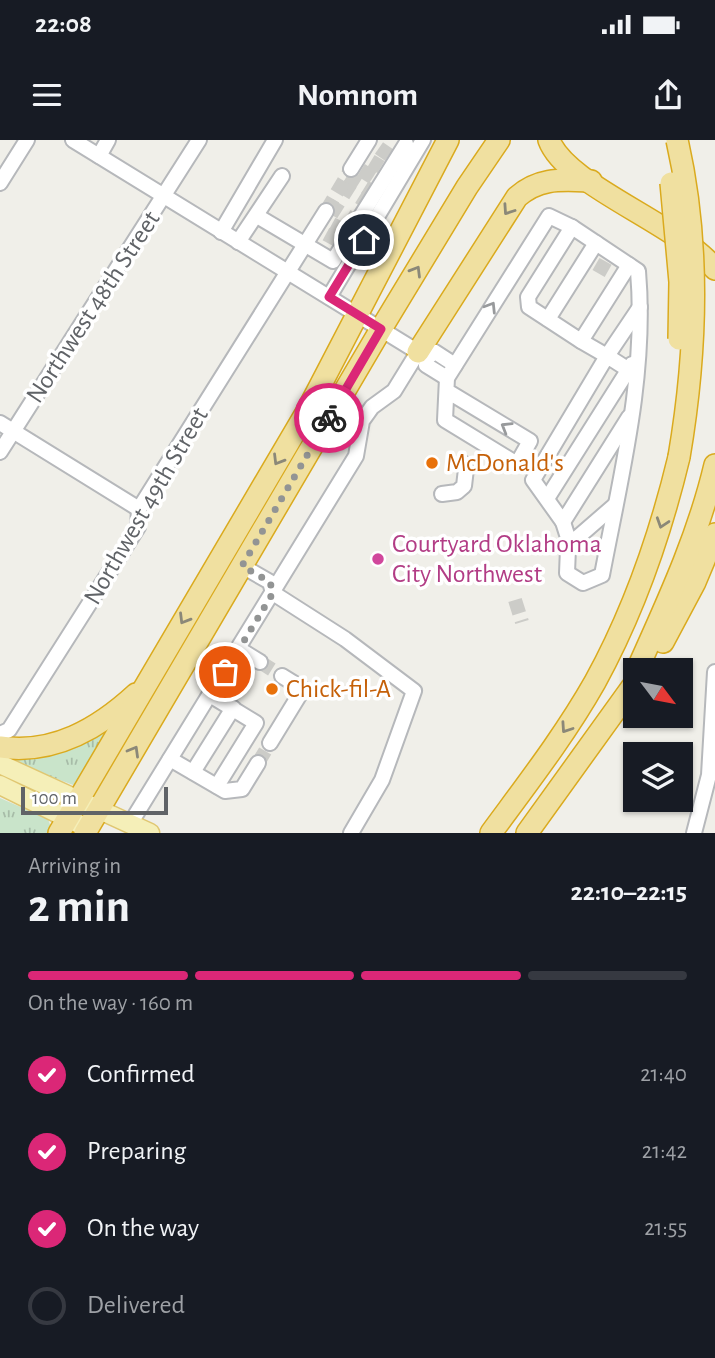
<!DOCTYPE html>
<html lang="en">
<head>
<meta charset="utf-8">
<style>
	body { margin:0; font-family:"Alegreya Sans",sans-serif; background:#242831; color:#f1f3f6; height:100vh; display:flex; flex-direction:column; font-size:26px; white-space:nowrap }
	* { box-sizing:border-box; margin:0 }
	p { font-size:23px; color:#9ea1a6 }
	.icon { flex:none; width:38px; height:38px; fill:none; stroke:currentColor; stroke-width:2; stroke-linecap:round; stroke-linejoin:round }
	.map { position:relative; height:693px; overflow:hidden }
	.panel { display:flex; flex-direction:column; background:#171b24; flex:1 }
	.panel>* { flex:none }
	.needle { width:46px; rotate:122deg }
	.controls { position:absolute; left:623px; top:518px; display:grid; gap:14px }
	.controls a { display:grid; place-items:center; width:70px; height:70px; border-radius:0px; background:#171b24; box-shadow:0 2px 5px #0004; font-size:35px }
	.scale { position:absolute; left:21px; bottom:18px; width:147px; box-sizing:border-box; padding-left:7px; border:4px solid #606367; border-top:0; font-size:19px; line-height:24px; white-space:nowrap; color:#606367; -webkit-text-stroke:5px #fff; paint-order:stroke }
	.pin { position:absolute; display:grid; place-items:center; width:60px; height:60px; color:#fff; margin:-30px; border:4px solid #fff; border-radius:50%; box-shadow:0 2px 7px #0007 }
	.courier { position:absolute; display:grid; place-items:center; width:70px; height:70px; margin:-35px; border:5px solid #db2777; border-radius:50%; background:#fff; color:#222; box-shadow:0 2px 9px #0007 }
	.overview em { font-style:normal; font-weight:700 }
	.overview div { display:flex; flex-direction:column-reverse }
	.overview { display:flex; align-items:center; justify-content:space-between; height:119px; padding:0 28px }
	h1 { font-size:46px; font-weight:700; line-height:52px }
	.bar { display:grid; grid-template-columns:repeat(4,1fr); gap:10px 7px; align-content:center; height:84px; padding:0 28px }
	.bar i { height:9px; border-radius:5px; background:#363941 }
	.bar .active { background:#db2777 }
	.bar p { grid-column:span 4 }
	ol { padding:0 28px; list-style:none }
	li { display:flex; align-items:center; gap:21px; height:77px }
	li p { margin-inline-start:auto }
	li .icon { padding:7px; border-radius:50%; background:#db2777; color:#fff; stroke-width:4 }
	li:last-child { color:#9ea1a6 }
	li i { width:38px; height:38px; border:4px solid #363941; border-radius:50% }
	.status { display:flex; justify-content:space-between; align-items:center; height:49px; padding:0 35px; background:#171b24; direction:ltr }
	.status svg { height:19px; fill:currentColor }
	header { display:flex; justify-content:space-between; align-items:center; height:91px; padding:0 28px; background:#171b24; font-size:32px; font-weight:700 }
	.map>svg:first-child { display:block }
</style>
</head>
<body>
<div class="status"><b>22:08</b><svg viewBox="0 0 49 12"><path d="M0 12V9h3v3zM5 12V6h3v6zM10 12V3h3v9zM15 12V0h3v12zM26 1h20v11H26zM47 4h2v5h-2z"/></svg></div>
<header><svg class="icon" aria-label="menu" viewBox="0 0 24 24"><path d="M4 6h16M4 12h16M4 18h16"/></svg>Nomnom<svg class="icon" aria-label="share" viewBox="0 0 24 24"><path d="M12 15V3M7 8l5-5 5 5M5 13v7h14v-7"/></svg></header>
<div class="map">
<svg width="715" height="693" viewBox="0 0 715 693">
	<defs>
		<pattern id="grass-tufts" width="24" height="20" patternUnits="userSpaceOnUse" patternTransform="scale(1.75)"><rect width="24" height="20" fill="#c9e4ca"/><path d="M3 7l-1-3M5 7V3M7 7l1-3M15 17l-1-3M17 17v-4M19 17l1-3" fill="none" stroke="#a7bca8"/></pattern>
	</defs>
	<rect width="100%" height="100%" fill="#f0efe9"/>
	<!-- grass -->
	<g fill="url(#grass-tufts)">
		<polygon points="115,581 76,646 0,618"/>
		<polygon points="0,658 48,679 53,693 0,693"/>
	</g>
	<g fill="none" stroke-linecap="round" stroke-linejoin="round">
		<!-- minor-tunnel -->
		<g stroke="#ccccc8" stroke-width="14" stroke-dasharray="14 7" stroke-linecap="butt">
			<polyline points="379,8 389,15"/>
			<polyline points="371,21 381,27"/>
			<polyline points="361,30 375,39"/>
			<polyline points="347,36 368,49"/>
			<polyline points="341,46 362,59"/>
			<polyline points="329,65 350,78"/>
			<polyline points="326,71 351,29"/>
			<polyline points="332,84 343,90"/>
			<polyline points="326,94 337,100"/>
			<polyline points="596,124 610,132"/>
			<polyline points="515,460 522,482"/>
			<polyline points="260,522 282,536"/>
			<polyline points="258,623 270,603"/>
		</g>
		<!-- minor casing -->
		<g stroke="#b6b8bb" stroke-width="18">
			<g id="minor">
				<polyline points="73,0 418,212 427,218 426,225 447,238"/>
				<polyline points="99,16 108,0"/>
				<polyline points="351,29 369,0"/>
				<polyline points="0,43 27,0"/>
				<polyline points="257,76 333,121 406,4"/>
				<polyline points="572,87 528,157 529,167 581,201 629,125"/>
				<polyline points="221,92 275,0"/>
				<polyline points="238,102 282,36"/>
				<polyline points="329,157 423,0"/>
				<polyline points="548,179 596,103"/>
				<polyline points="581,201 607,216 640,167"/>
				<polyline points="427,218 435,212 455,225"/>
				<polyline points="629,230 607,216 533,340 563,382 629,277"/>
				<path d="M447,251L530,301L517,324L445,280L447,238L549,76L572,87L638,131C647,234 621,335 602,435L583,443L567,433L568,408"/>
				<polyline points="0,283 139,369"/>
				<polyline points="0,312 199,0"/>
				<polyline points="442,354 457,352 464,346 466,329 463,323"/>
				<polyline points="548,357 632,224"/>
				<polyline points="563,382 570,404 615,365"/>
				<polyline points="242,426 270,442 273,453 345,499 414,551 382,640 351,693"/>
				<polyline points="239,509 260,522"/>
				<polyline points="210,555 256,583 217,646"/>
				<polyline points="0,594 9,590 138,387 139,369 326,71"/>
				<polyline points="270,603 303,549 282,536"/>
				<polyline points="170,619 225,651 242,649 258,623"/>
				<polyline points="193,632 233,568"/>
				<polyline points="130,684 356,316 362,281 372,267 394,251 418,212"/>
				<polyline points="694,693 709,635 715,532"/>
			</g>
		</g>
		<!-- major casing -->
		<g stroke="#e0c772" stroke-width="21">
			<g id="major">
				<polyline points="0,624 150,693"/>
				<polyline points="0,645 79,684"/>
			</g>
		</g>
		<!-- highway casing -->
		<g stroke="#daaa1e" stroke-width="24">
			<g id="highway">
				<path d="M549,0C566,46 678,83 715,129"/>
				<path d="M418,212L517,57C540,37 562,40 591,41"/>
				<polyline points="663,502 695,442 715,394"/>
				<path d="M637,530C667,463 698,397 715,325"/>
				<path d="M0,607C53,615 98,589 136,554"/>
				<polyline points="59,693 306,273 448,0"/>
				<polyline points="85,693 381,189 467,47 499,0"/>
				<path d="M491,693C527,644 565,595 595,542C634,471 660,396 679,317"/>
				<polyline points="527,693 635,543"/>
			</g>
		</g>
		<!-- minor -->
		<use href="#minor" stroke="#fff" stroke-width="14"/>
		<!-- major -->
		<use href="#major" stroke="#f5efb8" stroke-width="18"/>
		<!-- highway -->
		<use href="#highway" stroke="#f0e0a0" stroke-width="21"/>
		<!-- highway-bridge casing -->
		<g stroke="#daaa1e" stroke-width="24" stroke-linecap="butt">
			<g id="highway-bridge">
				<path d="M677,0C701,105 697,211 679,317"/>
				<polyline points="671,43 680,142 679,199"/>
			</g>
		</g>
		<!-- highway-bridge -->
		<use href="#highway-bridge" stroke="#f0e0a0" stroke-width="21"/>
	</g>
	<!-- one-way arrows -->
	<defs><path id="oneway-chevron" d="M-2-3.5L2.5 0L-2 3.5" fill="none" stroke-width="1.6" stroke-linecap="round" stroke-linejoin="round" transform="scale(1.75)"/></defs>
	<g stroke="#8b8878">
		<use href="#oneway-chevron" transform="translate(508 70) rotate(124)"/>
		<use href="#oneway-chevron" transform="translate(416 131) rotate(-59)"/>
		<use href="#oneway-chevron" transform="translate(278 320) rotate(121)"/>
		<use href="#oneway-chevron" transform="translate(662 383) rotate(108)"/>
		<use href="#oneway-chevron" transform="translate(184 479) rotate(121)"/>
		<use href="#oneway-chevron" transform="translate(566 588) rotate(124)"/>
		<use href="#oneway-chevron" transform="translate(134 611) rotate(-60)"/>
	</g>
	<g stroke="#989a9c">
		<use href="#oneway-chevron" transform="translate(491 167) rotate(-58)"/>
		<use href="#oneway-chevron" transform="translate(506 287) rotate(-149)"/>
	</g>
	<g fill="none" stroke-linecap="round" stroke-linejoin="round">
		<!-- done -->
		<polyline stroke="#929494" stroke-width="7" stroke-dasharray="0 12.6" points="225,532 273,453 270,442 242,426 329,278"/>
		<!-- route -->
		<polyline stroke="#db2777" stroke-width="9" points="329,278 381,189 329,157 364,100"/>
	</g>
	<!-- markers -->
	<g fill="#e8710a" stroke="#fff" stroke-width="2.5">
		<circle cx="432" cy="323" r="7"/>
		<circle cx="272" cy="549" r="7"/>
	</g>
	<circle fill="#d1479c" stroke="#fff" stroke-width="2.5" cx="378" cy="419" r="7"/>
	<g text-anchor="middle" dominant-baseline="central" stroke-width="7" stroke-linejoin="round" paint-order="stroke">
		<!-- street labels -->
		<g font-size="26" fill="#606367" stroke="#fff">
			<text transform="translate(93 167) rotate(-57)">Northwest 48th Street</text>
			<text transform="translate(146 366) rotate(-60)">Northwest 49th Street</text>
		</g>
		<!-- food labels -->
		<g font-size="26" fill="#c56008" stroke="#fff" text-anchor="start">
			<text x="446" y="323">McDonald's</text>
			<text x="286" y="549">Chick-fil-A</text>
		</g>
		<!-- hotel labels -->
		<g font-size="26" fill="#b23c85" stroke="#fff" text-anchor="start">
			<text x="392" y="404">Courtyard Oklahoma<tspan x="392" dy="30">City Northwest</tspan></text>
		</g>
	</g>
</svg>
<div class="controls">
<a><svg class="needle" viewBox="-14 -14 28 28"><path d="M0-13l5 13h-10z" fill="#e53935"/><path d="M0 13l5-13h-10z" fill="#9ea1a6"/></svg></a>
<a><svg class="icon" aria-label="layers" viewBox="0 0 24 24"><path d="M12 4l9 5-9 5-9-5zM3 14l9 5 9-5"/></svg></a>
</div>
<div class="scale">100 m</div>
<div class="pin" style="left:225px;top:532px;background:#ea580c"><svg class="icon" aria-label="bag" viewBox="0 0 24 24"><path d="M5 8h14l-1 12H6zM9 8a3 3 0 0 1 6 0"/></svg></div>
<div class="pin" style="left:364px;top:100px;background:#1f2937"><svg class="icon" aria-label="home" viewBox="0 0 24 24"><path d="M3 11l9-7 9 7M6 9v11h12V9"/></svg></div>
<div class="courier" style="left:329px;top:278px"><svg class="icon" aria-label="bike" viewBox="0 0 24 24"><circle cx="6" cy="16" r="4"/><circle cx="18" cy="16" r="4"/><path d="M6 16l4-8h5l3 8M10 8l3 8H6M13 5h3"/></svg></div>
</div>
<section class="panel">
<div class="overview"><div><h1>2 min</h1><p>Arriving in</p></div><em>22:10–22:15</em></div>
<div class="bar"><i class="active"></i><i class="active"></i><i class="active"></i><i></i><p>On the way · 160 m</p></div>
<ol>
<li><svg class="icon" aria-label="check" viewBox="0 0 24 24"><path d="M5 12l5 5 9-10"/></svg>Confirmed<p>21:40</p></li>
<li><svg class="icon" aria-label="check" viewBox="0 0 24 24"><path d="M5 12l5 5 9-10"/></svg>Preparing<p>21:42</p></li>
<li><svg class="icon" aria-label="check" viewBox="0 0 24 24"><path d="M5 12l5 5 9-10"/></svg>On the way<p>21:55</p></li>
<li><i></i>Delivered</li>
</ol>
</section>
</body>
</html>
